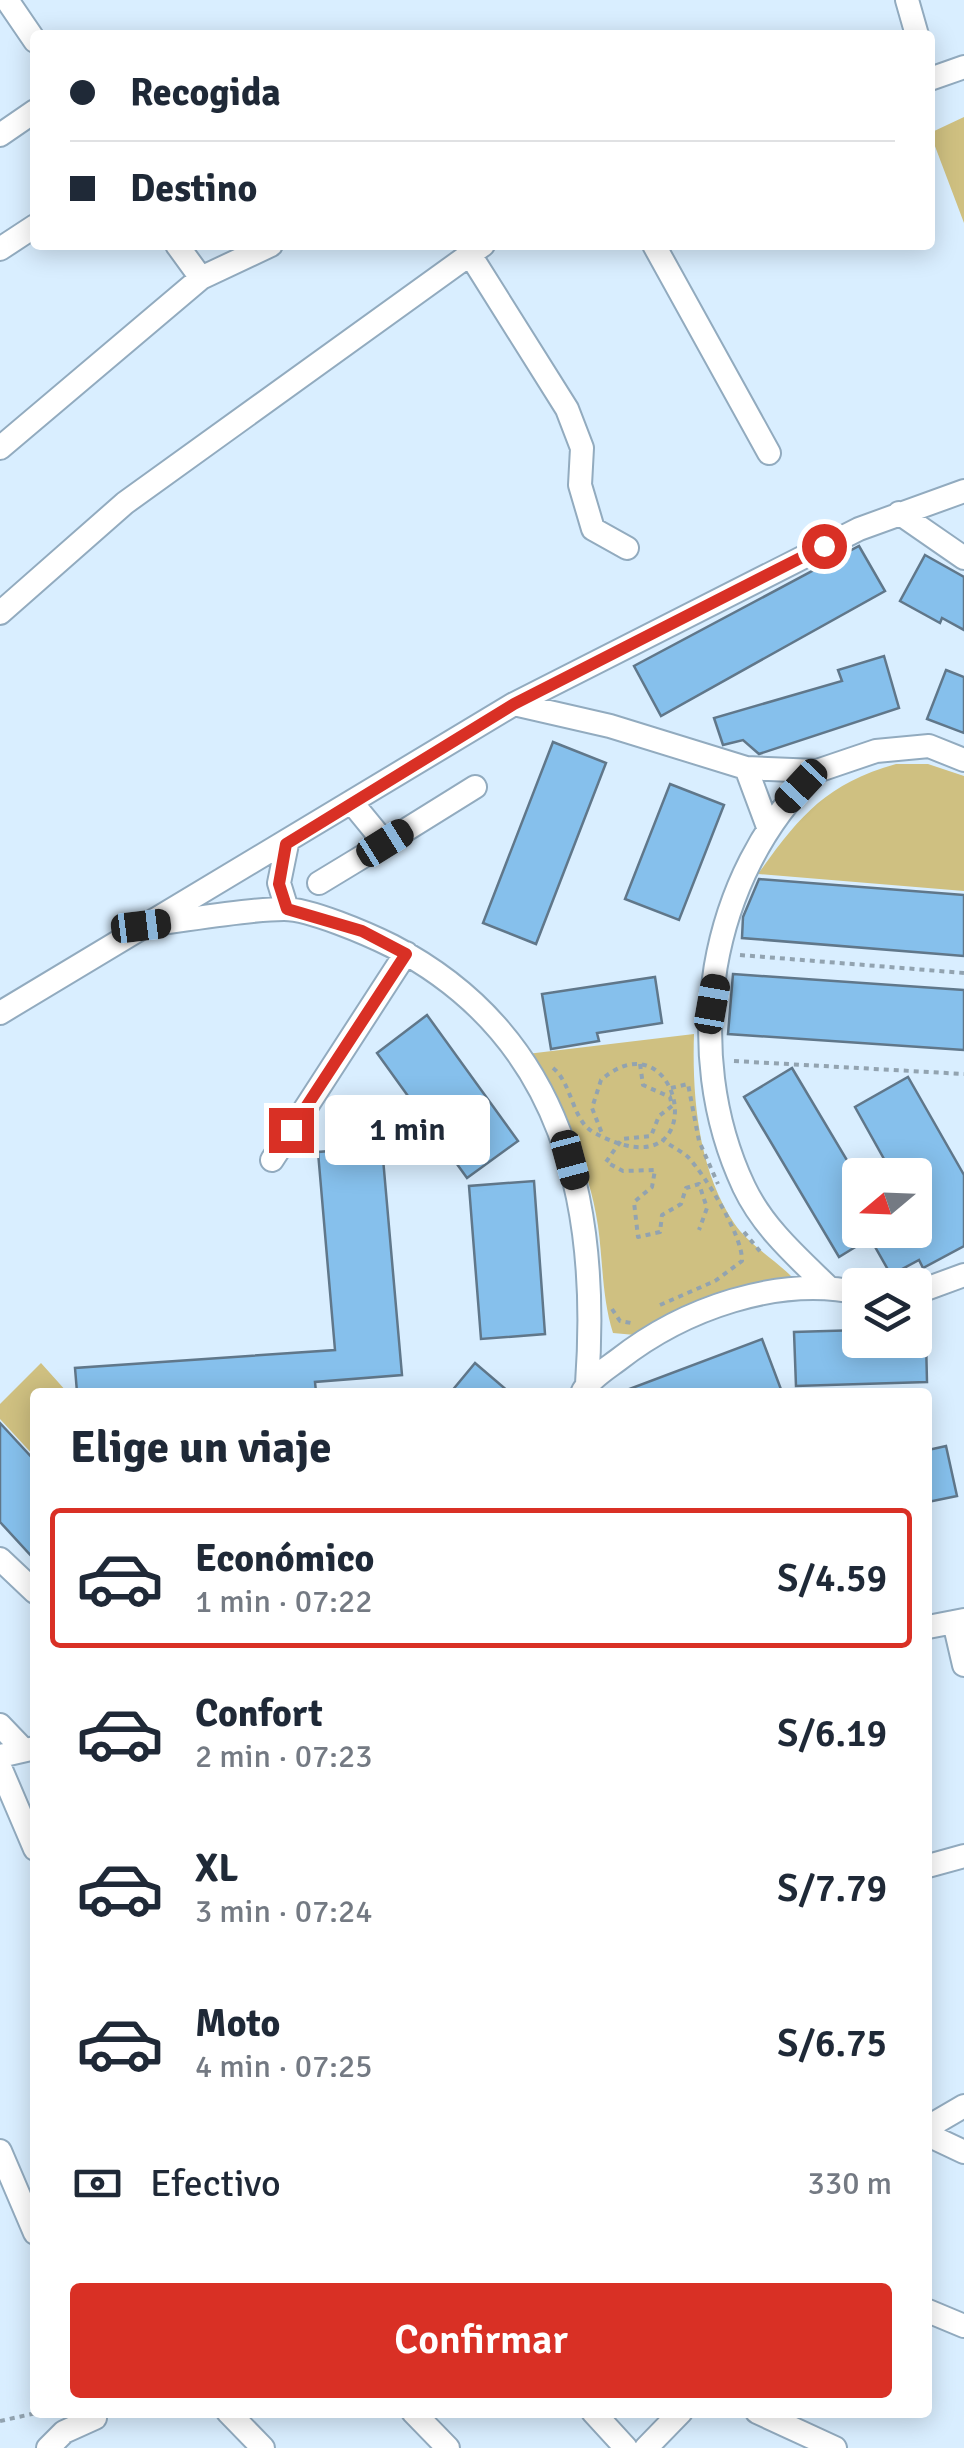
<!DOCTYPE html>
<html lang="es">
<head>
<meta charset="utf-8">
<style>
	body { margin:0; font-family:Signika,sans-serif; background:#f6f6f7; color:#1f2937; height:100vh; display:flex; flex-direction:column; font-size:38px; white-space:nowrap }
	* { box-sizing:border-box; margin:0 }
	p { font-size:32px; color:#747a83 }
	.icon { flex:none; width:55px; height:55px; fill:none; stroke:currentColor; stroke-width:2; stroke-linecap:round; stroke-linejoin:round }
	.map { position:relative; flex:1; overflow:hidden }
	.panel { position:absolute; left:30px; top:1388px; width:902px; height:1030px; display:flex; flex-direction:column; background:#fff; border-radius:10px; box-shadow:0 5px 25px #0003 }
	.panel>* { flex:none }
	.guide { position:absolute; left:30px; top:30px; width:905px; height:220px; border-radius:10px; box-shadow:0 5px 25px #0003; display:grid; align-content:center; height:220px; padding:0 40px; background:#fff }
	.needle { width:65px; rotate:251deg }
	.buttons { position:absolute; left:842px; top:1158px; display:grid; gap:20px }
	.buttons a { display:grid; place-items:center; width:90px; height:90px; border-radius:10px; background:#fff; box-shadow:0 5px 25px #0003; font-size:50px }
	.end { position:absolute; width:45px; height:45px; margin:-22px; border:12px solid #d93025; background:#fff; box-shadow:0 0 0 5px #fff }
	.from { border-radius:50% }
	.bubble { position:absolute; height:70px; border-radius:10px; background:#fff; box-shadow:0 5px 25px #0003; font-size:32px; font-weight:600; line-height:70px; text-align:center }
	.car { position:absolute; width:30px; height:60px; margin:-30px -15px; border-radius:12px; box-shadow:0 0 8px 2px #0007; background:linear-gradient(#222 24%,#8ab4d8 0 40%,#222 0 76%,#8ab4d8 0 86%,#222 0) }
	.guide b { display:flex; align-items:center; gap:35px; height:95px; font-size:38px }
	.guide b+b { border-top:2px solid #e0e1e3 }
	.guide i { width:25px; height:25px; background:#1f2937 }
	ul { padding:0; list-style:none }
	li { display:flex; align-items:center; gap:30px; height:140px; margin:0 20px 15px; padding:0 20px; border:5px solid transparent; border-radius:10px }
	li div { flex:1 }
	li b { display:block; font-size:38px }
	li em { font-style:normal; font-weight:600 }
	li.selected { border-color:#d93025 }
	li>.icon { width:90px; height:90px; stroke-width:1.5 }
	h2 { padding:0 40px; font-size:45px; line-height:120px }
	.pay { display:flex; align-items:center; gap:25px; height:110px; padding:0 40px; font-size:38px }
	.pay p { margin-inline-start:auto }
	.action { display:flex; gap:20px; margin-top:auto; padding:20px 40px }
	.action a { flex:1; height:115px; border-radius:10px; background:#d93025; color:#fff; font-size:40px; font-weight:600; line-height:115px; text-align:center }
	.map>svg:first-child { display:block }
	.green { fill:#cfc081 }
	.building { fill:#86c0ec; stroke:#60778a; stroke-width:2.5 }
	.lines { fill:none; stroke-linecap:round; stroke-linejoin:round }
	.minor-casing { stroke:#92abbf; stroke-width:26 }
	.path { stroke:#92a3b0; stroke-width:4; stroke-dasharray:5 5; stroke-linecap:butt }
	.minor { stroke:#fff; stroke-width:22 }
	.route { stroke:#d93025; stroke-width:12 }
</style>
</head>
<body>
<div class="map">
<svg width="964" height="2448" viewBox="0 0 964 2448">
	<rect width="100%" height="100%" fill="#d9eeff"/>
	<!-- green -->
	<path class="green" d="M964,117V223L930,133Z
		M896,764H928L964,776V891L758,874C799,817 825,784 896,764Z
		M694,1034C692,1097 698,1169 734,1223C747,1243 774,1259 791,1276L789,1287L635,1335L613,1333C602,1298 603,1262 598,1226C589,1162 559,1109 527,1054Z
		M41,1363L67,1392H35V1457L0,1419V1404Z"/>
	<!-- building -->
	<path class="building" d="M859,546L885,591L661,716L634,666Z
		M925,555L964,577V630L942,618L940,623L900,601Z
		M884,656L899,708L759,754L743,740L723,745L714,718L842,681L838,670Z
		M946,670L964,677V733L927,719Z
		M553,742L606,763L536,944L483,923Z
		M670,784L724,805L679,920L625,899Z
		M759,879L964,895V956L742,938L743,917Z
		M733,974L964,990V1050L728,1034Z
		M655,977L662,1023L597,1033L599,1041L551,1049L542,994Z
		M427,1015L518,1141L467,1178L377,1053Z
		M792,1068L860,1182V1230H915V1175H893L855,1107L908,1077L964,1175V1246L923,1268L919,1260L891,1275L870,1238L839,1257L744,1097Z
		M382,1147L402,1375L315,1382L316,1392H77L75,1368L335,1350L318,1152Z
		M534,1181L545,1334L481,1339L469,1186Z
		M860,1330V1340H926L927,1382L796,1386L794,1332Z
		M762,1339L782,1392H625L624,1391Z
		M475,1363L509,1392H451Z
		M0,1423L35,1461V1560L0,1522Z
		M946,1446L957,1496L928,1502V1450Z"/>
	<g class="lines">
		<defs>
			<path id="minor" d="M7,0L35,41
				M907,0L917,35
				M930,79L964,67
				M0,135L35,111
				M177,245L201,278
				M654,245L769,453
				M0,249L35,226
				M469,253L567,409L582,448L580,485L593,529L627,548
				M0,448L201,278L271,245
				M899,513L964,558
				M0,613L125,503L483,245
				M514,704L610,726L746,768L817,771L876,751L929,746L964,760
				M746,768L768,827
				M817,771C708,875 680,1051 744,1187C763,1227 796,1256 827,1286
				M353,804L385,843L475,787
				M287,844L279,883L287,909
				M319,883L385,843
				M155,924C193,919 248,909 284,909C310,909 368,934 392,946C565,1036 600,1206 587,1384
				M0,1013L514,704L859,529L964,491
				M272,1160L406,953
				M915,1293L964,1275
				M583,1391C591,1378 606,1369 618,1360C683,1309 778,1275 860,1293
				M0,1559L35,1592
				M954,1622L964,1665
				M928,1627L964,1620
				M0,1725L23,1749
				M0,1756L35,1748
				M0,1767L35,1849
				M928,1866L964,1856
				M928,2127L964,2106
				M928,2135L964,2152
				M0,2151L35,2233
				M928,2311L964,2326
				M228,2412L263,2448
				M413,2412L448,2448
				M593,2412L626,2448
				M757,2412L835,2448
				M48,2448L64,2432L95,2418
				M646,2448L681,2412"/>
		</defs>
		<!-- minor casing -->
		<use href="#minor" class="minor-casing"/>
		<!-- path -->
		<path class="path" d="M740,955L964,973
			M734,1061L964,1074
			M640,1064L643,1085L670,1097L672,1106L659,1116L651,1136L622,1139L606,1162L623,1171L655,1170L652,1187L634,1202L638,1237L660,1232L662,1215L681,1204L686,1188L699,1184L707,1208L699,1230
			M553,1068C572,1083 572,1120 593,1132C718,1201 683,1009 601,1080L592,1108L603,1136
			M671,1088L688,1084L699,1141L718,1184
			M744,1232L763,1255
			M660,1305L715,1281L742,1261C743,1236 705,1175 688,1157C680,1150 670,1146 662,1139
			M612,1309L620,1321L631,1323
			M0,2421L41,2412"/>
		<!-- minor -->
		<use href="#minor" class="minor"/>
	</g>
	<g class="lines">
		<!-- route -->
		<path class="route" d="M291,1130L406,954L362,931L287,909L279,884L286,844L514,704L824,546"/>
	</g>
</svg>
<div class="buttons">
<a><svg class="needle" viewBox="-14 -14 28 28"><path d="M0-13l5 13h-10z" fill="#e53935"/><path d="M0 13l5-13h-10z" fill="#747a83"/></svg></a>
<a><svg class="icon" aria-label="layers" viewBox="0 0 24 24"><path d="M12 4l9 5-9 5-9-5zM3 14l9 5 9-5"/></svg></a>
</div>
<i class="end from" style="left:824px;top:546px"></i>
<i class="end" style="left:291px;top:1130px"></i>
<div class="bubble" style="left:325px;top:1095px;width:165px">1 min</div>
<i class="car" style="left:801px;top:786px;rotate:223deg"></i>
<i class="car" style="left:385px;top:843px;rotate:58deg"></i>
<i class="car" style="left:141px;top:926px;rotate:83deg"></i>
<i class="car" style="left:712px;top:1004px;rotate:10deg"></i>
<i class="car" style="left:570px;top:1160px;rotate:165deg"></i>
<div class="guide">
<b><i class="from"></i>Recogida</b>
<b><i></i>Destino</b>
</div>
<section class="panel">
<h2>Elige un viaje</h2>
<ul>
<li class="selected"><svg class="icon" aria-label="car" viewBox="0 0 24 24"><path d="M5 17H2v-5l4-1 3-4h7l3 4 3 1v5h-3M9 17h6M6 11h13"/><circle cx="7" cy="17" r="2"/><circle cx="17" cy="17" r="2"/></svg><div><b>Económico</b><p>1 min · 07:22</p></div><em>S/4.59</em></li>
<li><svg class="icon" aria-label="car" viewBox="0 0 24 24"><path d="M5 17H2v-5l4-1 3-4h7l3 4 3 1v5h-3M9 17h6M6 11h13"/><circle cx="7" cy="17" r="2"/><circle cx="17" cy="17" r="2"/></svg><div><b>Confort</b><p>2 min · 07:23</p></div><em>S/6.19</em></li>
<li><svg class="icon" aria-label="car" viewBox="0 0 24 24"><path d="M5 17H2v-5l4-1 3-4h7l3 4 3 1v5h-3M9 17h6M6 11h13"/><circle cx="7" cy="17" r="2"/><circle cx="17" cy="17" r="2"/></svg><div><b>XL</b><p>3 min · 07:24</p></div><em>S/7.79</em></li>
<li><svg class="icon" aria-label="car" viewBox="0 0 24 24"><path d="M5 17H2v-5l4-1 3-4h7l3 4 3 1v5h-3M9 17h6M6 11h13"/><circle cx="7" cy="17" r="2"/><circle cx="17" cy="17" r="2"/></svg><div><b>Moto</b><p>4 min · 07:25</p></div><em>S/6.75</em></li>
</ul>
<div class="pay"><svg class="icon" aria-label="cash" viewBox="0 0 24 24"><path d="M3 7h18v10H3z"/><circle cx="12" cy="12" r="2"/></svg>Efectivo<p>330 m</p></div>
<div class="action"><a>Confirmar</a></div>
</section>
</div>
</body>
</html>
